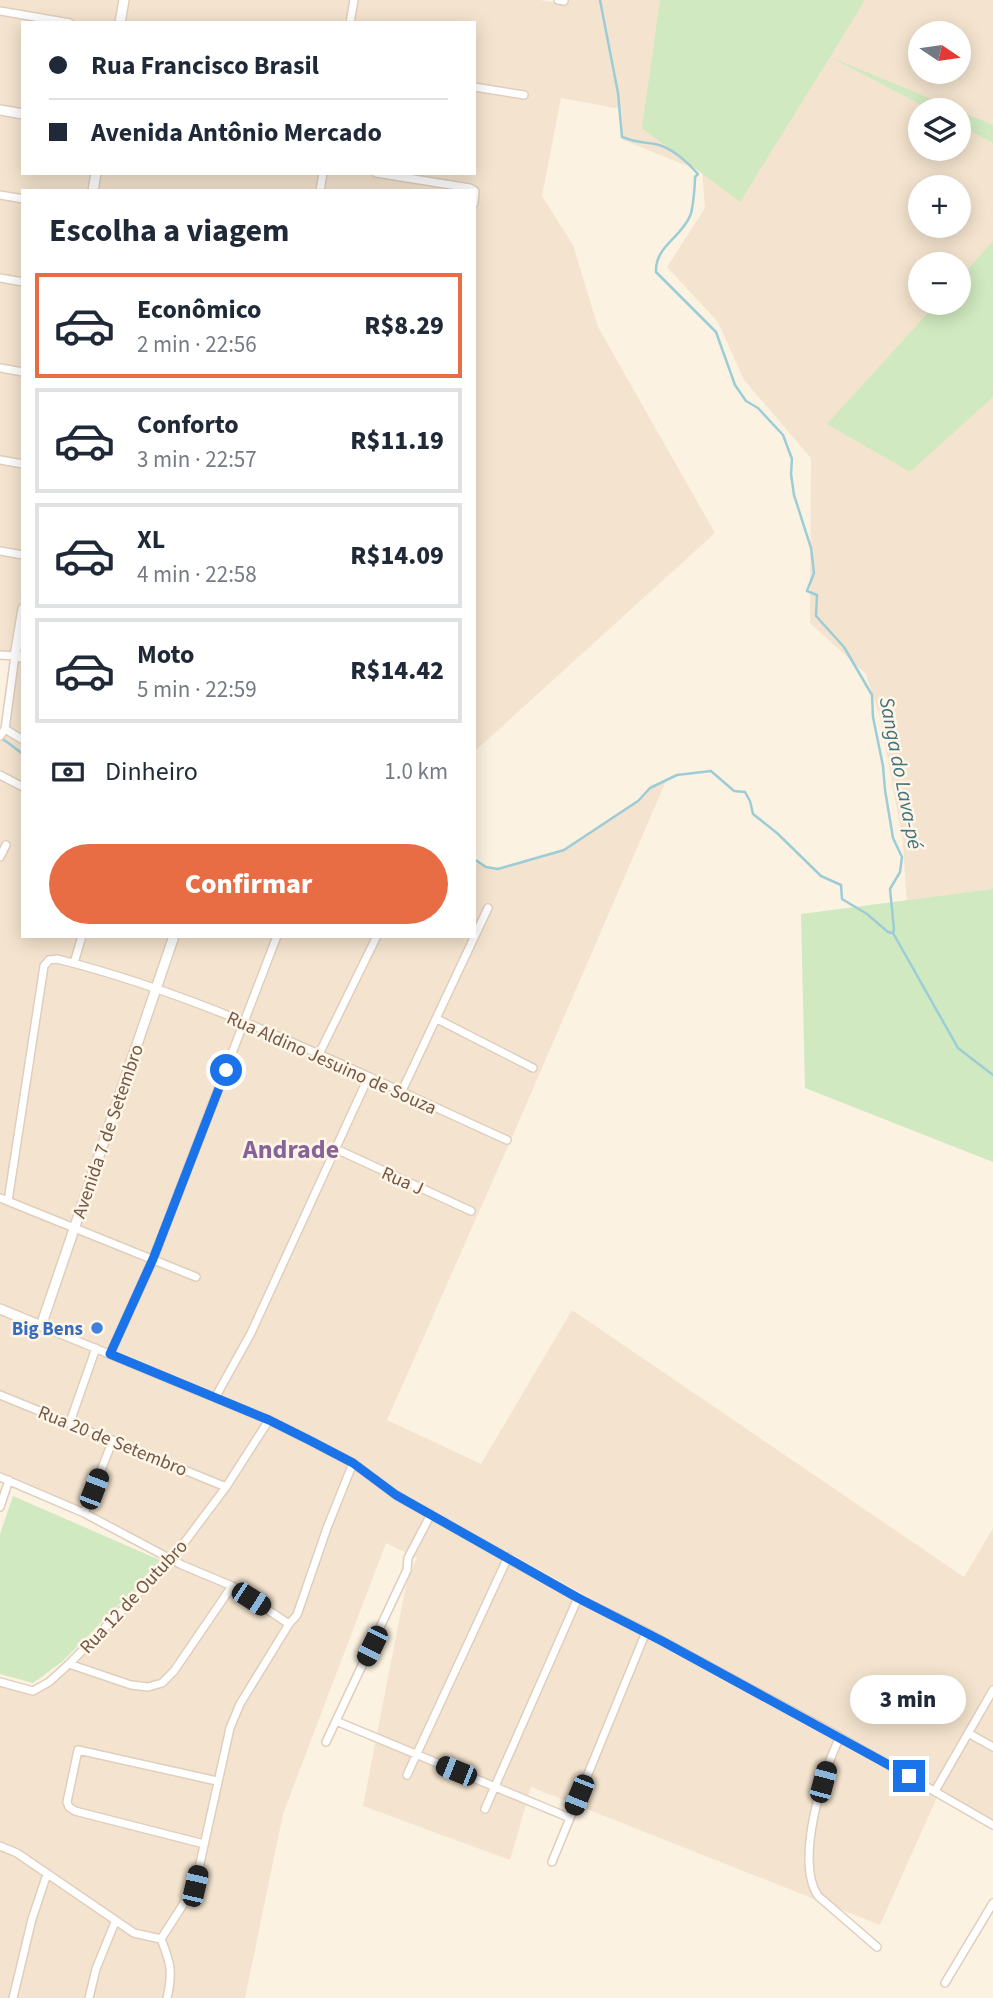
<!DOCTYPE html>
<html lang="pt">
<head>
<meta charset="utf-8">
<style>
	body { margin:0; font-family:"Source Sans 3",sans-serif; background:#f6f6f7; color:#1f2937; height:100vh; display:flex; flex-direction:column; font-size:26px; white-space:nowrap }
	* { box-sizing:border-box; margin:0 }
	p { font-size:23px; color:#747a83 }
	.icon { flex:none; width:38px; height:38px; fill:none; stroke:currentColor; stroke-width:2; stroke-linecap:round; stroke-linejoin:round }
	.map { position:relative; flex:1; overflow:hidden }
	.drawer { position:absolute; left:21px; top:189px; width:455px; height:749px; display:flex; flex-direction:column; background:#fff; border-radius:0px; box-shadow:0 4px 18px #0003 }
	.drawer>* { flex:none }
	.guide { position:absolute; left:21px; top:21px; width:455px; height:154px; border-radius:0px; box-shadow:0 4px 18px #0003; display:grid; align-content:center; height:154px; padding:0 28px; background:#fff }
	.needle { width:46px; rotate:103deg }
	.buttons { position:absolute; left:908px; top:21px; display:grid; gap:14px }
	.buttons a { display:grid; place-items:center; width:63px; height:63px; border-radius:50%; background:#fff; box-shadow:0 4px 18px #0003; font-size:35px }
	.end { position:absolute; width:32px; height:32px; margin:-16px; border:9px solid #1a73e8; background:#fff; box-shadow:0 0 0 4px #fff }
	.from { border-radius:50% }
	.bubble { position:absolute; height:49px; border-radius:24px; background:#fff; box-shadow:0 4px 18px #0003; font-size:23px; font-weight:800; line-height:49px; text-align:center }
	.car { position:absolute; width:21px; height:42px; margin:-21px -10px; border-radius:9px; box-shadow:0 0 5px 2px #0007; background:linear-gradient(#222 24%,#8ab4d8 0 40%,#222 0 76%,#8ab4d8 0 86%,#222 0) }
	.guide b { display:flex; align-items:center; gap:24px; height:66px; font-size:26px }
	.guide b+b { border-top:2px solid #e0e1e3 }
	.guide i { width:18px; height:18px; background:#1f2937 }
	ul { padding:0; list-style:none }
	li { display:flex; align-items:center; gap:21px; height:105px; margin:0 14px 10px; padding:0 14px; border:4px solid #e0e1e3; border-radius:0px }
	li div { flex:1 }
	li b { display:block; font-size:26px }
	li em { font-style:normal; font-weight:800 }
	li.selected { border-color:#e86c44 }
	li>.icon { width:63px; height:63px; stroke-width:1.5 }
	h2 { padding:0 28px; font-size:32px; line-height:84px }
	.pay { display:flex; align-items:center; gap:18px; height:77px; padding:0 28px; font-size:26px }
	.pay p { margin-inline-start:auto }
	.action { display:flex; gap:14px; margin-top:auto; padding:14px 28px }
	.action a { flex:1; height:80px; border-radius:42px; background:#e86c44; color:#fff; font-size:28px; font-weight:800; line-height:80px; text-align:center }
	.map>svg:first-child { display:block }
	.residential { fill:#f4e4cf; fill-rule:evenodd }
	.green { fill:#d0e9c0 }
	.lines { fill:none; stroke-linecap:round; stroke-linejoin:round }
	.stream { stroke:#9ccdd7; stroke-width:2.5 }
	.minor-casing { stroke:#e0cebd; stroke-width:10 }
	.tertiary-casing { stroke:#e0cebd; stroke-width:12 }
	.minor { stroke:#fff; stroke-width:7 }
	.tertiary { stroke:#fff; stroke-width:9 }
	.route { stroke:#1a73e8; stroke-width:9 }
	.shop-dot { fill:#3f7fe0; stroke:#fff6e7; stroke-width:2.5 }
	.labels { text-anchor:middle; stroke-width:5; stroke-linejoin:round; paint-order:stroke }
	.street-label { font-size:19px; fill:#735848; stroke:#fff6e7 }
	.shop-label { font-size:19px; font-weight:bold; fill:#366cbe; stroke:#fff6e7; text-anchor:end }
	.water-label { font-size:21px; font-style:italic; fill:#3f7480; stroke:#fff6e7 }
	.district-label { font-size:26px; font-weight:bold; fill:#876397; stroke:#fff6e7 }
</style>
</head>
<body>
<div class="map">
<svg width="993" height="1998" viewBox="0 0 993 1998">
	<rect width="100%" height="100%" fill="#fcf2e1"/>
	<!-- residential -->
	<path class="residential" d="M0,0H120L116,23H85L0,8Z
		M128,0H351L347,23H125Z
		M357,0H540L565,4L566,0H993V1049L909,940L903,843L880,717L866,674L810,623L811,458L744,380L718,322L667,267L705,208L702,172L623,140L620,109L561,98L542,196L573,245L598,327L715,533L474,752V218L479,190L471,185L393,173H474V89L527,97L528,93L474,84V23H353ZM920,33H959V72H920ZM920,110H959V149H920ZM920,187H959V226H920ZM920,264H959V303H920Z
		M0,13L54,23H23V110L0,106Z
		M0,114L23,118V173H92L89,191H23V196L0,192Z
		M100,173H321L318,191H97Z
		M326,173H361L471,191H323Z
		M0,197L23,201V279L0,275Z
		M0,280L23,284V370L0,366Z
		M0,371L23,375V462L0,458Z
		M0,463L23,467V553L0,549Z
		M0,554L23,557V587L11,653L0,652Z
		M18,660L23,661V736L6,726Z
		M6,732L23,743V784L0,772V740Z
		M0,778L23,790V936H80L72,960L48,957L40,964L6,1197L0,1195V863L8,847L0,852Z
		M666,781L510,1142L509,1137L405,1091L438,1023L474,931V860L485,867L501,869L565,850L640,800L648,789Z
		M85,936H169L153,984L77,962Z
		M178,936H275L243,1019L161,985Z
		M280,936H374L318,1051L248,1021Z
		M380,936H472L400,1089L322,1053Z
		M49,962H58L151,989L72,1224L11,1200L46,967Z
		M160,991L241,1024L152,1256L80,1228Z
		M245,1026L316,1056L364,1080L254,1320L214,1394L114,1352L156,1262L199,1279L198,1275L156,1258Z
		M368,1081L509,1144L387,1420L481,1464L572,1310L964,1577L993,1528V1820L400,1493L357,1461L319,1439L221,1396L338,1153Z
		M0,1200L70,1229L38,1320L0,1305Z
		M78,1232L150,1261L109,1350L46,1324Z
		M0,1313L93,1350L69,1419L0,1392Z
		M98,1351L265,1422L225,1484L72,1420Z
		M0,1397L110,1441L83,1510L0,1474Z
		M270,1423L349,1465L302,1597L289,1621L233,1583L177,1558Z
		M114,1443L222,1488L172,1556L87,1512Z
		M354,1467L396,1498L938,1795L880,1925L531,1787L510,1860L363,1806L407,1580L417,1558L386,1543L283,1814L245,1998H170L175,1977L174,1964L164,1939L197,1887L232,1729L289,1626L299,1617Z
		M172,1562L228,1587L173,1669L161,1681L147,1685L131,1682L74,1663Z
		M233,1589L287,1625L227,1729L215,1778L76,1749L68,1810L201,1846L193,1885L160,1936L136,1931L20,1851L0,1844V1684L35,1692L50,1685L70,1667L131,1687L164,1686Z
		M80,1753L214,1783L203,1841L76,1809L71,1806L70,1802Z
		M0,1848L18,1856L43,1875L11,1998H0Z
		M49,1877L113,1923L86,1998H15L35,1918Z
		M116,1926L132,1936L148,1941H160L169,1965L165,1998H92L98,1971Z"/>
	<!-- green -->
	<path class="green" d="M660,0H865L830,57L958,110H931L830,57L740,202L642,128Z
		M959,111L993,125V143L959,125Z
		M993,241V397L910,472L827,424L937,303H959V279Z
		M993,889V1162L805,1088L801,914Z
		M13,1496L162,1561L63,1661L33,1683L0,1674V1534Z"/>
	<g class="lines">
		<!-- stream -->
		<path class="stream" d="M600,0L618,93L622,137C637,143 639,141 655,144C671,147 688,162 698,174L695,177C695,185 693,210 690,216C681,238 655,246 656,272L716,332L735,385L746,401L758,408L783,435L792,459L791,474L794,495L811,548L814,573L807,591L817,595L816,616L844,647L872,695L873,717L883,766L885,790L893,838L902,857L900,872L890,889L894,929L893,933
			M0,737L23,754
			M474,859L486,867L498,869L564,850L638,801L650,788L677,775L711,771L734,791L745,792L750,801L753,814L777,833L821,876L841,885L842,899L867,914L888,932L892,933
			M893,933L958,1048L993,1075"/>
		<defs>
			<path id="minor" d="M558,0L564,1
				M0,11L70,23
				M350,23L354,0
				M474,87L524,95
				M376,173L470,188L475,191L474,203
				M320,191L323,173
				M0,195L23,199
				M0,278L23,282
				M0,368L23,372
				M0,460L23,464
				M0,551L23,555
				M0,655L15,656L5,729L0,736
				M5,729L23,740
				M0,775L23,787
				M0,857L6,845
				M74,963L82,936
				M437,1019L533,1068
				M319,1054L377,936
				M401,1093L488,908
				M336,1149L471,1211
				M0,1198L196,1277
				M8,1201L44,966L49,960L57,959C214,998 360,1074 507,1140
				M41,1326L269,1420L311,1441L353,1463L396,1495L578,1598L646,1632L840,1737L993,1825
				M110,1354L153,1259L277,936
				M0,1395L226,1487
				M215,1398L251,1333L368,1078
				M70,1422L96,1348
				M0,1477L84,1513L182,1565L232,1586L289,1624
				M0,1507L9,1480
				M84,1513L113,1440
				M69,1664L131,1685L148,1687L162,1683L174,1671L232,1586
				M0,1682L33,1691L49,1682L69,1664L172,1559L226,1487L269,1420
				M336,1721L570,1818
				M968,1733L993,1747
				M840,1737C822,1773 795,1862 818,1896L877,1947
				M326,1742L407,1570L408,1558L431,1514
				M407,1775L508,1557
				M935,1791L993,1690
				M485,1809L578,1598
				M204,1844L75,1811L69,1807L67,1802L78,1750L217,1781
				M0,1846L17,1853L134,1933L161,1939
				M552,1862L646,1632
				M945,1983L993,1903
				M13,1998L32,1919L47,1874
				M89,1998L96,1969L115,1922
				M167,1998C173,1972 171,1964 161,1939L195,1886L230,1728L240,1704L289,1624L297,1615L327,1528L353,1463"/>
			<path id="tertiary" d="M120,23L124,0
				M0,110L23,114
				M93,191L96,173
				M23,609L15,656L23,657
				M0,1309L41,1326L174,936"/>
		</defs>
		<!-- minor casing -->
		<use href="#minor" class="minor-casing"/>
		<!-- tertiary casing -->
		<use href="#tertiary" class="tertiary-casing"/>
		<!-- minor -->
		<use href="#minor" class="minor"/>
		<!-- tertiary -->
		<use href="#tertiary" class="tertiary"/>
	</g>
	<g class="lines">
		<!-- route -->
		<path class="route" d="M226,1070L153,1259L110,1354L269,1420L311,1441L353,1463L396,1495L578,1598L662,1641L909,1776"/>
	</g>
	<!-- markers -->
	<circle class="shop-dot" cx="97" cy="1328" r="7"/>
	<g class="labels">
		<!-- street labels -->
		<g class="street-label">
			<text transform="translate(332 1062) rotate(24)" y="7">Rua Aldino Jesuino de Souza</text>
			<text transform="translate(107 1131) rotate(-71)" y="7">Avenida 7 de Setembro</text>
			<text transform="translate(403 1180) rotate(24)" y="7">Rua J</text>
			<text transform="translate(113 1440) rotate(22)" y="7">Rua 20 de Setembro</text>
			<text transform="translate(133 1596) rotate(-47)" y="7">Rua 12 de Outubro</text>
		</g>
		<!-- shop labels -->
		<g class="shop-label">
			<text x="83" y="1335">Big Bens</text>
		</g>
		<!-- water labels -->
		<g class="water-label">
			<text transform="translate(901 773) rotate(79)" y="7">Sanga do Lava-pé</text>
		</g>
		<!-- district labels -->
		<g class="district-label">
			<text x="291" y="1158">Andrade</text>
		</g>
	</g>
</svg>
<div class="buttons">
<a><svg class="needle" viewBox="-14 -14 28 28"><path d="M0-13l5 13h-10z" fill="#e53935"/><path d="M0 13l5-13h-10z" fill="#747a83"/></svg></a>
<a><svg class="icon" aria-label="layers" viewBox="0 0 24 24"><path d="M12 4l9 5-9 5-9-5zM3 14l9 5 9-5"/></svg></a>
<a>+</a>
<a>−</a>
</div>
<i class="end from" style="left:226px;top:1070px"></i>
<i class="end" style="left:909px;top:1776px"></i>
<div class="bubble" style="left:850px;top:1675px;width:116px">3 min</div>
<i class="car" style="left:94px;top:1489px;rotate:21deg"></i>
<i class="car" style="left:251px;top:1599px;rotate:123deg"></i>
<i class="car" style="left:372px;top:1646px;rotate:206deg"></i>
<i class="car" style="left:456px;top:1771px;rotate:292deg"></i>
<i class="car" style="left:823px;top:1782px;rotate:15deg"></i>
<i class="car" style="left:579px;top:1795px;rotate:202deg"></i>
<i class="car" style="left:195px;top:1886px;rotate:13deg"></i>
<div class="guide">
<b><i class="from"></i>Rua Francisco Brasil</b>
<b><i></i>Avenida Antônio Mercado</b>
</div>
<section class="drawer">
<h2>Escolha a viagem</h2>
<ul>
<li class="selected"><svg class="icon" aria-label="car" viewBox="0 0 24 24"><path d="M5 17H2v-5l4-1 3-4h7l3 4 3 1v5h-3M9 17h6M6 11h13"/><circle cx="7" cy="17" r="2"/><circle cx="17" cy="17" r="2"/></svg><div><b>Econômico</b><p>2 min · 22:56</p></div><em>R$8.29</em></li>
<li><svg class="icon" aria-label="car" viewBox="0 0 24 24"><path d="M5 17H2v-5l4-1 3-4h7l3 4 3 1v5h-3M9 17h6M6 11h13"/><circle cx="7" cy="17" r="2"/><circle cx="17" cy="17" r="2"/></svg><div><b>Conforto</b><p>3 min · 22:57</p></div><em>R$11.19</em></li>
<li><svg class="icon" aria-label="car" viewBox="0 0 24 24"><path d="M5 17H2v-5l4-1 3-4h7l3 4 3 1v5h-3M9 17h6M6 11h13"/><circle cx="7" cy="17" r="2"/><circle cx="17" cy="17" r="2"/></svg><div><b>XL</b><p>4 min · 22:58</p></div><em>R$14.09</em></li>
<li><svg class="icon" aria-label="car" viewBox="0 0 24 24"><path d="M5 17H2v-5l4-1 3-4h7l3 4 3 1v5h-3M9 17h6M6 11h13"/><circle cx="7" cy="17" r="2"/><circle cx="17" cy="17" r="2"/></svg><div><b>Moto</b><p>5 min · 22:59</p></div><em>R$14.42</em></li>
</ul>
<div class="pay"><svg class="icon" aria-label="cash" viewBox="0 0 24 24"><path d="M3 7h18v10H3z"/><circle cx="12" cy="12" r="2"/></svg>Dinheiro<p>1.0 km</p></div>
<div class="action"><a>Confirmar</a></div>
</section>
</div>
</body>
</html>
